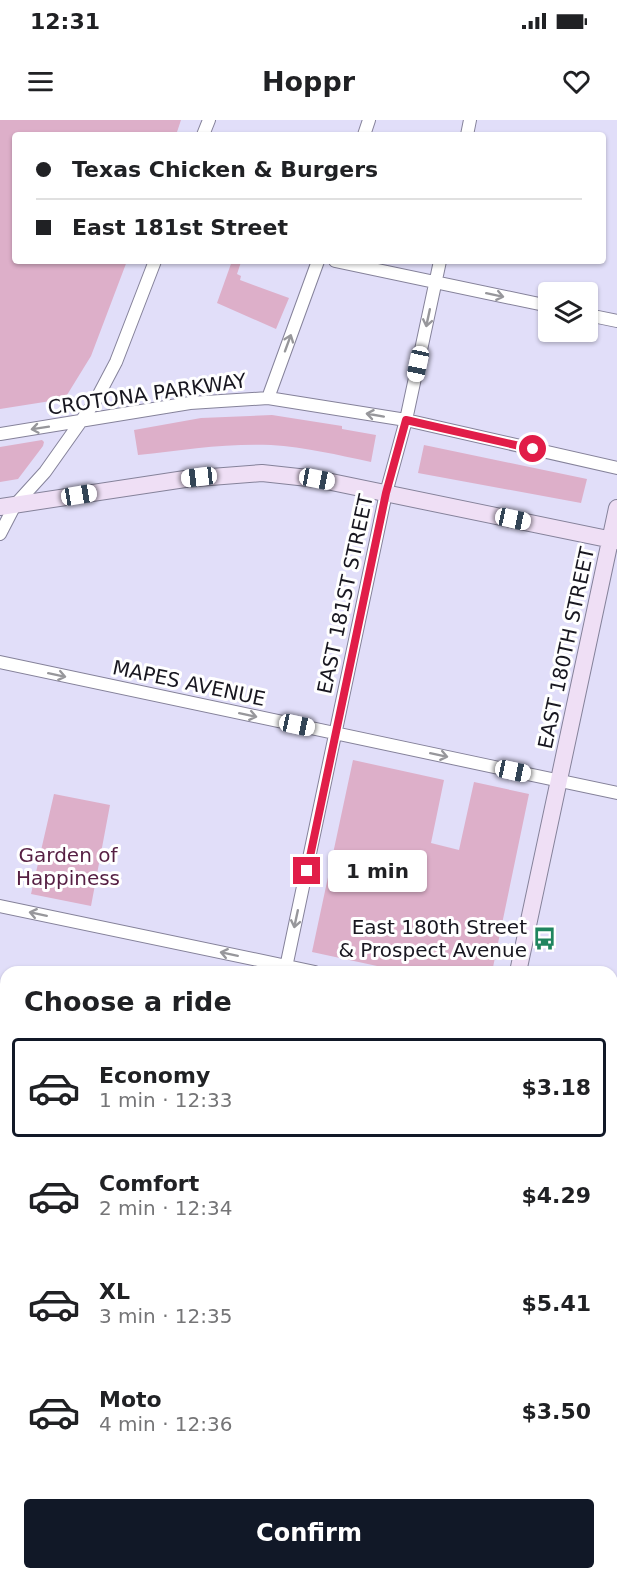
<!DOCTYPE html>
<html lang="en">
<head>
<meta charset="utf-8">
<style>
	body { margin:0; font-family:"DejaVu Sans",sans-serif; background:#f2f2f2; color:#202124; height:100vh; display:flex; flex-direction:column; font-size:22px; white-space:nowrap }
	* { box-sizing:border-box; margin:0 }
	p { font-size:20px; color:#757577 }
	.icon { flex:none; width:33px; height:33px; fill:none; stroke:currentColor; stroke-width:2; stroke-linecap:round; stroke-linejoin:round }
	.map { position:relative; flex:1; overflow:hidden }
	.panel { position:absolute; left:0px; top:846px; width:618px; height:614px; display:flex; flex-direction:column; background:#fff; border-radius:18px 18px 0 0; box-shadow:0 2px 4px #0004 }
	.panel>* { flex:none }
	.hud { position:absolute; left:12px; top:12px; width:594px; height:132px; border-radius:6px; box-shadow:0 2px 4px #0004; display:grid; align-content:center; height:132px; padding:0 24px; background:#fff }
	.controls { position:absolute; left:538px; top:162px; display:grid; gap:12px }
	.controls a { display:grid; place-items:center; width:60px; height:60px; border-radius:6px; background:#fff; box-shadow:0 2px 4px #0004; font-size:30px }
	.end { position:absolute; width:27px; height:27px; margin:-14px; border:8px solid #e11d48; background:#fff; box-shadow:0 0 0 3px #fff }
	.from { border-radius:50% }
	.bubble { position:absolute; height:42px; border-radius:6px; background:#fff; box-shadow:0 2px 4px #0004; font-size:20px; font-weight:700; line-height:42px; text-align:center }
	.car { position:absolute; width:18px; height:36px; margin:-18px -9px; border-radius:8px; box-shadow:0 0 4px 2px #0007; background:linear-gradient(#fff 24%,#345 0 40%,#fff 0 76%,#345 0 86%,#fff 0) }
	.hud b { display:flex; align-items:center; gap:21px; height:57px; font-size:22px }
	.hud b+b { border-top:2px solid #e0e0e0 }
	.hud i { width:15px; height:15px; background:#202124 }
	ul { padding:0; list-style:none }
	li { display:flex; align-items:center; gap:18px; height:99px; margin:0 12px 9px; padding:0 12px; border:3px solid transparent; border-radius:6px }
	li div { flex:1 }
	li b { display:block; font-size:22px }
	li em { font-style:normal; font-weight:700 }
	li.selected { border-color:#111827 }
	li>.icon { width:54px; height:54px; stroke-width:1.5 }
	h2 { padding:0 24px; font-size:27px; line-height:72px }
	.action { display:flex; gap:12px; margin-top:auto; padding:12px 24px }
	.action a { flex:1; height:69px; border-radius:6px; background:#111827; color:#fff; font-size:24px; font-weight:700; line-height:69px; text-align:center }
	.status { display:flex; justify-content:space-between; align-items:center; height:42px; padding:0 30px; background:#fff; direction:ltr }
	.status svg { height:16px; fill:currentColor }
	header { display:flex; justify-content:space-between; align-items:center; height:78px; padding:0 24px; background:#fff; font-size:27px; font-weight:700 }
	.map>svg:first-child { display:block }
	.green { fill:#ddafc9 }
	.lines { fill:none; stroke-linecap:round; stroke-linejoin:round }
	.minor-casing { stroke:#85829a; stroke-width:14 }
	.tertiary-casing { stroke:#85829a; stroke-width:15 }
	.secondary-casing { stroke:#85829a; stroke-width:18 }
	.minor { stroke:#fff; stroke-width:12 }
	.tertiary { stroke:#fff; stroke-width:14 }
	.secondary { stroke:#efdff5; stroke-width:16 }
	.oneway { stroke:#97979b }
	.route { stroke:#e11d48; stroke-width:8 }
	.labels { text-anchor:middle; stroke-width:6; stroke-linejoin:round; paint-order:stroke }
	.street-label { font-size:20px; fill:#181720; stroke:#fff }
	.park-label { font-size:20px; fill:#561f43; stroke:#fff }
	.poi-label { font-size:20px; fill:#181720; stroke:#fff; text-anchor:end }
</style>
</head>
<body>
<div class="status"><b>12:31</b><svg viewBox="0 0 49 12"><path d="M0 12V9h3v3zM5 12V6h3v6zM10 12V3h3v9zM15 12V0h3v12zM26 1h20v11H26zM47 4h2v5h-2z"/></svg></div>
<header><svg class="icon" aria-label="menu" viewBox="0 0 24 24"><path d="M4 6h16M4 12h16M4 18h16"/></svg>Hoppr<svg class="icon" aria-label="heart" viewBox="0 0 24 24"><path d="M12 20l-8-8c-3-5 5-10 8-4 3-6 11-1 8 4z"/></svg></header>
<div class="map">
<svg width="617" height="1459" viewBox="0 0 617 1459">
	<rect width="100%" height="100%" fill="#e1def9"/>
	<!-- green -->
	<path class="green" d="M0,0H181L176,15H15V141H127L91,236L67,275L57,280L0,289Z
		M232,141L241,142L237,154L241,156L240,160L289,178L276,209L217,183Z
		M272,295L342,306V309L376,315L371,342C338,335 305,327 271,325C227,323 182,330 138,335L134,310L201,298Z
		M42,320L44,322L43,326L18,359L0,362V327Z
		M424,325L587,359L581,383L418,353Z
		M353,640L444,660L431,723L459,730L474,662L529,674L492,852H405L312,832Z
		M54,674L110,685L91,786L31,774Z"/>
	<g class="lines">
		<defs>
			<path id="minor" d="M203,15L209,0
				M364,15L369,0
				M467,15L470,0
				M335,141L549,186
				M588,195L617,201
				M268,278L318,141
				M0,314L190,283L268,278L406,300L617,348
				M0,414L15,385L45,352L96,280L116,242L155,141
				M0,542L617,673
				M0,786L315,852
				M285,852L386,373L406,300L440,141
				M612,916L617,918
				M0,1028L6,1029
				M612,1158L617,1159
				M612,1439L617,1413
				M156,1459L157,1454
				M608,1459L609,1454"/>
			<path id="tertiary" d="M0,1225L6,1227
				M612,1391L617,1392"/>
			<path id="secondary" d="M0,387L185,359L262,353L317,359L617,421
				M518,852L617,388
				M390,1459L391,1454"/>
		</defs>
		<!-- minor casing -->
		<use href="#minor" class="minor-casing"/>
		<!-- tertiary casing -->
		<use href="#tertiary" class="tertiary-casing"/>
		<!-- secondary casing -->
		<use href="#secondary" class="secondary-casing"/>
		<!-- minor -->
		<use href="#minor" class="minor"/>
		<!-- tertiary -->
		<use href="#tertiary" class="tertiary"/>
		<!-- secondary -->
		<use href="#secondary" class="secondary"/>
	</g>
	<!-- one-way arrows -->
	<defs><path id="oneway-shaft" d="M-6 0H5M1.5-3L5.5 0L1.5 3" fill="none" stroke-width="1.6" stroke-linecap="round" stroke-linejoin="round" transform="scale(1.5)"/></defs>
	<g class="oneway">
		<use href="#oneway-shaft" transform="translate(495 175) rotate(12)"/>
		<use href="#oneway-shaft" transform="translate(428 198) rotate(102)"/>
		<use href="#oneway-shaft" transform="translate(288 223) rotate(-70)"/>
		<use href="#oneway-shaft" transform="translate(375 295) rotate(-170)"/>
		<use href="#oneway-shaft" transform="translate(40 308) rotate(171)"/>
		<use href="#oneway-shaft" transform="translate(57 555) rotate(12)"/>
		<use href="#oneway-shaft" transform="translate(248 595) rotate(12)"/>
		<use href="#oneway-shaft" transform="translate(439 635) rotate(12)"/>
		<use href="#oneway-shaft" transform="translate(38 794) rotate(-168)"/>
		<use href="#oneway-shaft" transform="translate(296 799) rotate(102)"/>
		<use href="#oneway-shaft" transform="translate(229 834) rotate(-168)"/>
	</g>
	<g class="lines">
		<!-- route -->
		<path class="route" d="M307,751L386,373L406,300L533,329"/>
	</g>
	<!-- icons -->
	<defs>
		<symbol id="bus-bare" viewBox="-9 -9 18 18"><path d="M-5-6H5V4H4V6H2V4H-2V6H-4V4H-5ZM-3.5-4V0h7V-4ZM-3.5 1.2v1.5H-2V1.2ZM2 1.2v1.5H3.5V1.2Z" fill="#20855f" stroke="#fff" stroke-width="2.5" paint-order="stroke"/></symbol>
	</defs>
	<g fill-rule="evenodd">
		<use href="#bus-bare" x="528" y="802" width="33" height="33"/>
	</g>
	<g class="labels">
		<!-- street labels -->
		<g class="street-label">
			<text transform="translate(147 274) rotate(-8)" y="7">CROTONA PARKWAY</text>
			<text transform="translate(345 474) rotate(-78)" y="7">EAST 181ST STREET</text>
			<text transform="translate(566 528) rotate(-78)" y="7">EAST 180TH STREET</text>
			<text transform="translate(189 563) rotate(12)" y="7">MAPES AVENUE</text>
		</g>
		<!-- park labels -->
		<g class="park-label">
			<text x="68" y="742">Garden of<tspan x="68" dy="23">Happiness</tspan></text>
		</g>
		<!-- poi labels -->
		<g class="poi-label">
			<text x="527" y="814">East 180th Street<tspan x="527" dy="23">&amp; Prospect Avenue</tspan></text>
		</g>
	</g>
</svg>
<div class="controls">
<a><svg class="icon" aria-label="layers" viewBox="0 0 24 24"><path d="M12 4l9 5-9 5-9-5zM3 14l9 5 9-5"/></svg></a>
</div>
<i class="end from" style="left:533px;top:329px"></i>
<i class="end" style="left:307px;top:751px"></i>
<div class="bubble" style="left:328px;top:730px;width:99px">1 min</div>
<i class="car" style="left:418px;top:244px;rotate:192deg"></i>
<i class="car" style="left:199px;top:357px;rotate:263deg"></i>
<i class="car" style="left:317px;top:359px;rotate:101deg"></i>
<i class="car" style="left:79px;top:375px;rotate:81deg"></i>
<i class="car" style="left:513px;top:399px;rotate:102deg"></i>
<i class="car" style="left:297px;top:605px;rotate:102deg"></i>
<i class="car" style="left:513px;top:651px;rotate:102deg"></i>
<div class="hud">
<b><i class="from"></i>Texas Chicken &amp; Burgers</b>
<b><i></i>East 181st Street</b>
</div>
<section class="panel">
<h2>Choose a ride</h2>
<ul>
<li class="selected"><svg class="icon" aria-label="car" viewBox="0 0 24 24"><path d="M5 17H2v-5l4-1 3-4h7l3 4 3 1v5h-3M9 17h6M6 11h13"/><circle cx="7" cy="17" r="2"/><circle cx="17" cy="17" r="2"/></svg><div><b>Economy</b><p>1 min · 12:33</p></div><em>$3.18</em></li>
<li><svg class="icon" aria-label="car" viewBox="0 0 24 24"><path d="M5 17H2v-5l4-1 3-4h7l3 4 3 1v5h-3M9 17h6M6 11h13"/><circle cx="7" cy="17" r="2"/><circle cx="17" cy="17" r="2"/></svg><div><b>Comfort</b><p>2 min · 12:34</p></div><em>$4.29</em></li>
<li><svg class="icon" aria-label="car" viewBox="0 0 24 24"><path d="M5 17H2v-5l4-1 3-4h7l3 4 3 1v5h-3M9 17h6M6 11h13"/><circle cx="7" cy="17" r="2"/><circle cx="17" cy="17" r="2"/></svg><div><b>XL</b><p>3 min · 12:35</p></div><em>$5.41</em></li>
<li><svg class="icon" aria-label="car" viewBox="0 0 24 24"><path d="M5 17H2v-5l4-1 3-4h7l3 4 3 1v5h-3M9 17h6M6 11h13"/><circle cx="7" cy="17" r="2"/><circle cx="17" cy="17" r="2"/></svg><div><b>Moto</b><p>4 min · 12:36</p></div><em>$3.50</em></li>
</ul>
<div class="action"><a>Confirm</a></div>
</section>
</div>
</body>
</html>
